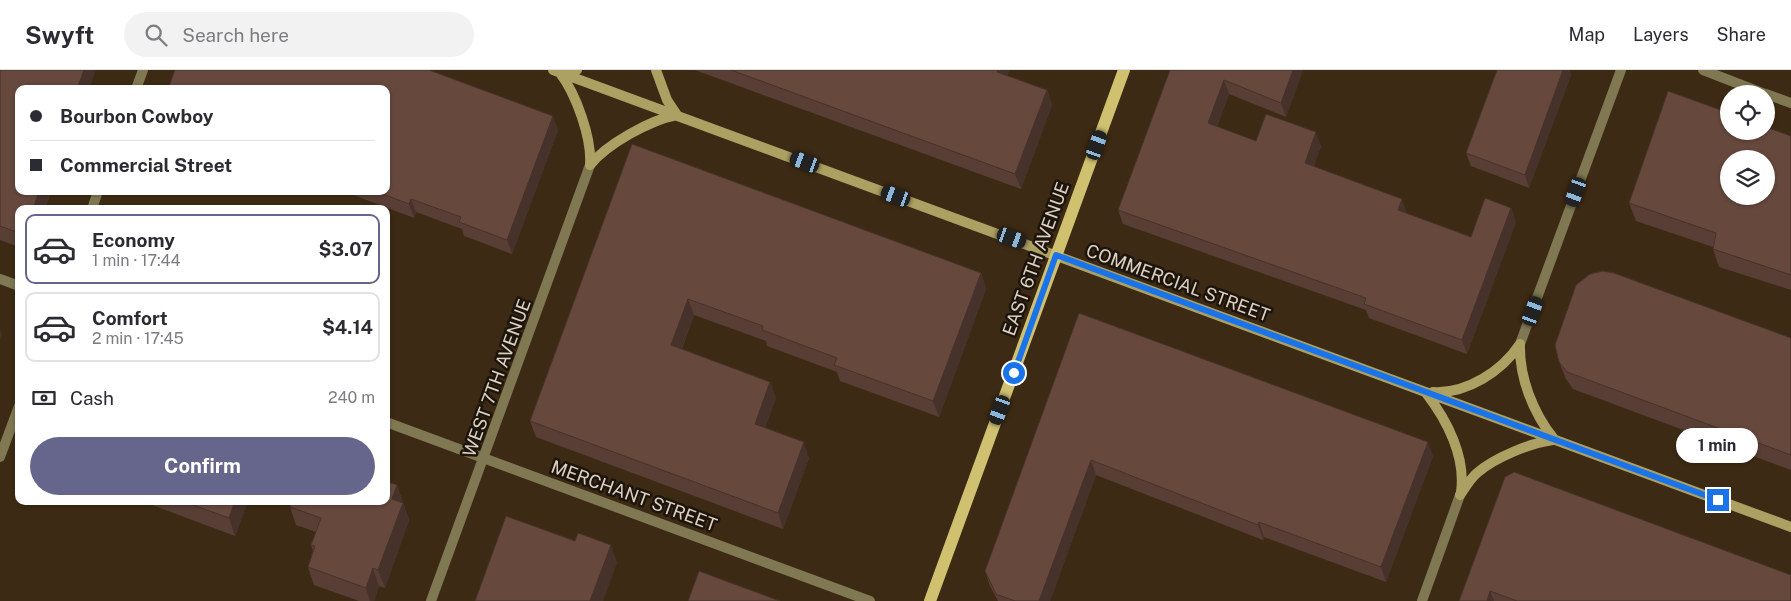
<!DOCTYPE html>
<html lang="en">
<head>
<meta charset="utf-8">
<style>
	body { margin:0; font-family:"Public Sans",sans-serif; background:#f2f2f3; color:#2b2b33; height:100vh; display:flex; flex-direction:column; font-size:19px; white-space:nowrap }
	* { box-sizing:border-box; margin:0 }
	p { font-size:16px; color:#7c7c81 }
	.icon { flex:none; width:28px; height:28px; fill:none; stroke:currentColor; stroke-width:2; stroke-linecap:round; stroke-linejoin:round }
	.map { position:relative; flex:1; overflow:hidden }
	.side { position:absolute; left:15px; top:135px; width:375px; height:300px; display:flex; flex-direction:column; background:#fff; border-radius:10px; box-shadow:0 1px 4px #0004 }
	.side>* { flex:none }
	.banner { position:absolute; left:15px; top:15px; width:375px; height:110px; border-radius:10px; box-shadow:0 1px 4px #0004; display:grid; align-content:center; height:110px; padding:0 15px; background:#fff }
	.fabs { position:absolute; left:1720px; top:15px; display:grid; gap:10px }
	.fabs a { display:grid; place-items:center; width:55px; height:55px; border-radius:50%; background:#fff; box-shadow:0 1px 4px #0004; font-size:25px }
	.end { position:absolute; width:22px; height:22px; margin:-11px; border:6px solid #1a73e8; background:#fff; box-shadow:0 0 0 2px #fff }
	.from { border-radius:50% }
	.bubble { position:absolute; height:35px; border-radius:18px; background:#fff; box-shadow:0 1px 4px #0004; font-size:16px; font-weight:700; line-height:35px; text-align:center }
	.car { position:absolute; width:15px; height:30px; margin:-15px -8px; border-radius:6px; box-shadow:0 0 4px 1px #0007; background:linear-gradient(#222 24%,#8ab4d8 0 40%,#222 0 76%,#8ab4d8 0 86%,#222 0) }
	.banner b { display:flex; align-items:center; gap:18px; height:48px; font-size:19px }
	.banner b+b { border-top:1px solid #e1e1e2 }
	.banner i { width:12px; height:12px; background:#2b2b33 }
	ul { padding:9px 0 0; list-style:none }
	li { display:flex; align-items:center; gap:15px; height:70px; margin:0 10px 8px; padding:0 5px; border:2px solid #e1e1e2; border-radius:10px }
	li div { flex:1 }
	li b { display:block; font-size:19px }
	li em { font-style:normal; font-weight:700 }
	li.current { border-color:#66668d }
	li>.icon { width:45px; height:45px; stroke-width:1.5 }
	.pay { display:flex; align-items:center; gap:12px; height:55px; padding:0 15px; font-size:19px }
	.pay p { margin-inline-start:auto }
	.primary-button { display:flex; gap:10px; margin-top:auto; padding:10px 15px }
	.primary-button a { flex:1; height:58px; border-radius:30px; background:#66668d; color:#fff; font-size:20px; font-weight:700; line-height:58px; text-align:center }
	header { display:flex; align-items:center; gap:30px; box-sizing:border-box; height:70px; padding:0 25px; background:#fff; border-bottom:1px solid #e1e1e2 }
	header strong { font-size:24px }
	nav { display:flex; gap:28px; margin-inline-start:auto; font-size:18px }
	.search { width:350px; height:45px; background:#f2f2f3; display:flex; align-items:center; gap:12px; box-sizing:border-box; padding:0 18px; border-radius:28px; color:#7c7c81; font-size:19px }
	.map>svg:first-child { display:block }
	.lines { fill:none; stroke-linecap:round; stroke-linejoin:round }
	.minor { stroke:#7f7852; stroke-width:10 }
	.tertiary { stroke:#7f7852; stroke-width:10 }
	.secondary { stroke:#aca163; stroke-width:10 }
	.primary { stroke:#d0c170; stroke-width:12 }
	.wall { fill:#583e34 }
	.shaded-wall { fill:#47322b }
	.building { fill:#66483d; stroke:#47322b; fill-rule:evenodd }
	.route { stroke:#1a73e8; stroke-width:6 }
	.labels { text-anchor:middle; stroke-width:5; stroke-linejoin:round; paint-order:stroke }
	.street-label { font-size:18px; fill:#dcd0c3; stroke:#1d150b }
</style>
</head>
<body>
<header>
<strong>Swyft</strong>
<div class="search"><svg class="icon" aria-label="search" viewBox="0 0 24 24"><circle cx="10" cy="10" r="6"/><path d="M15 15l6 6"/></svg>Search here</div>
<nav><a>Map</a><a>Layers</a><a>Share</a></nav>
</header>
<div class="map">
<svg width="1791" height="531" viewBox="0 0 1791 531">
	<rect width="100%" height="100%" fill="#3d2a14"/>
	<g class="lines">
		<!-- minor -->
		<path class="minor" d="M136,19L143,0
			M92,139L98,121
			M1520,274L1621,0
			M0,387L19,336
			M431,531L590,95
			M1422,531L1460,425"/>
		<!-- tertiary -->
		<path class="tertiary" d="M1703,0L1765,24
			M1766,24L1791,33
			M0,209L19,216
			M386,352L870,531"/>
		<!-- secondary -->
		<path class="secondary" d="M553,0L1791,457
			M577,0L560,3C576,24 592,68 590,95
			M590,95C607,74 650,50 677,45L667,30L656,0
			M1520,274C1519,307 1533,343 1554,369
			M1433,322C1467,324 1502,301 1520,274
			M1426,323C1447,350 1466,387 1461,422
			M1460,425C1465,418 1470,409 1477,403C1494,388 1530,373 1553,370"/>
		<!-- primary -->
		<path class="primary" d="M930,531L1124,0"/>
	</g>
	<!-- wall -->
	<path class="wall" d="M0,0L19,121H51L45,139H19V177L0,170Z
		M695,0H1009L1007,6L1047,20L1052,35L1021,119Z
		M1170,0H1303L1286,47L1229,24L1217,57L1256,71L1321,76L1314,96L1407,144L1471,167L1511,138L1516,152L1467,284L1369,248L1366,240L1123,154L1118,140Z
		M1497,0H1569L1571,5L1529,118L1471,96L1466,83Z
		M558,60L512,184L464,166L462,159L416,142L414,148L343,121H386Z
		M1791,66V220L1719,197L1713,179V177L1636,151L1629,133Z
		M632,74L981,203L986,219L939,347L840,311L837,302L767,276L766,271L694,245L682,279L770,312L776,328L765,358L809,388L783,459L536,367L530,351Z
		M1079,243L1433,386L1386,512L1264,467L1263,470L1096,405L1050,531H998L990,516L985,501Z
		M1791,268V400L1573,319L1566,309L1559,292Z
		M1505,407L1791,531H1459Z
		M397,415L409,450L385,518L379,516L374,531H359L314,515L308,497L313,481L311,475L316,462L296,455L290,437Z
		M144,431H248L235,466L144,432Z"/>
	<!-- shaded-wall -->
	<path class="shaded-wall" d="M84,0H96L89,19H77Z
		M998,0H1009L1003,17L997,2Z
		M1293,0H1303L1286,47L1281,33Z
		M1563,0H1569L1571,5L1529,118L1525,105Z
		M1224,10L1229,24L1213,67L1208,53Z
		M1047,20L1052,35L1021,119L1015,104Z
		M553,46L558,60L512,184L507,170Z
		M1316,62L1321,76L1310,107L1305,93Z
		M39,121H51L45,139H33Z
		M411,129L416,142L414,148L409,134Z
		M1402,129L1407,143L1398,140Z
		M1511,138L1516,152L1467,284L1462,270Z
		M981,203L986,219L939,347L933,331Z
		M688,229L694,245L677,291L671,275Z
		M0,260L2,265L0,270Z
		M770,312L776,328L761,370L755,354Z
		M804,372L809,388L783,459L778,443Z
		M1428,372L1433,386L1386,512L1381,497Z
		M1091,390L1096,405L1050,531H1039Z
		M397,415L409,450L385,518L378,500L392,429Z
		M235,431H248L235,466L229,448Z
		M1259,452L1264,467L1263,470L1258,455Z
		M611,475L617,493L603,531H590Z
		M373,498L379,516L374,531H370L366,518Z
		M1490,521L1494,531H1487Z"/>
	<!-- building -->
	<path class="building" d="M0,0H84L77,19H19V121H39L33,139H19V163L0,156Z
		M175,0H429L553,46L507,170L459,152L461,147L411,129L409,134L375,121H386V19H168Z
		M731,0H998L997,2L1047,20L1015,104Z
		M1170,0H1293L1281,33L1224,10L1208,53L1256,71L1266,44L1316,62L1305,93L1402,129L1398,140L1471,167L1485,128L1511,138L1462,270L1364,234L1366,228L1118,140Z
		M1497,0H1563L1525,105L1466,83Z
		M1668,21L1729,43V61H1766V57L1791,66V205L1713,179L1716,163L1629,133ZM1729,89H1766V126H1729Z
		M632,74L981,203L933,331L834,295L837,288L762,260L763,256L688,229L671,275L770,312L755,354L804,372L778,443L530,351Z
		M1603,201L1614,203L1791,268V385L1567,302L1559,292L1555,275L1576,215L1590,204Z
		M1079,243L1428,372L1381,497L1259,452L1258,455L1091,390L1039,531H1015L996,524L985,501Z
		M1514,402L1791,505V531H1517L1490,521L1487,531H1459L1505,407Z
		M386,411L397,415L392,429L403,433L378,500L373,498L366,518L308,497L315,476L311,475L321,448L290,437L292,431H386Z
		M182,431H235L229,448Z
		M506,446L575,471L578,463L611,475L590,531H475Z
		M699,501L780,531H688Z"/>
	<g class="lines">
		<!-- route -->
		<path class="route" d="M1014,303L1056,185L1718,430"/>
	</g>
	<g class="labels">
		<!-- street labels -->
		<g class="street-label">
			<text transform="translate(1036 189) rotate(-70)" y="6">EAST 6TH AVENUE</text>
			<text transform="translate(1178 213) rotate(20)" y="6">COMMERCIAL STREET</text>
			<text transform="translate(497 308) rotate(-70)" y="6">WEST 7TH AVENUE</text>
			<text transform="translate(634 426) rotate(20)" y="6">MERCHANT STREET</text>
		</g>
	</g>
</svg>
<div class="fabs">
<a><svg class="icon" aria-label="locate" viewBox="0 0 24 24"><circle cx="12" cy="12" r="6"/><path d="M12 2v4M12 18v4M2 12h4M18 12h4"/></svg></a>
<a><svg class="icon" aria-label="layers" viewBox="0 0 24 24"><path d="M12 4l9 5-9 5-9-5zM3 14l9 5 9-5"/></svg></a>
</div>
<i class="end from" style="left:1014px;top:303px"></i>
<i class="end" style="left:1718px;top:430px"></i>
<div class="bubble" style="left:1676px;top:358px;width:82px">1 min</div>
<i class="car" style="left:1097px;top:75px;rotate:20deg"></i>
<i class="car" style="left:805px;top:92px;rotate:290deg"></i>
<i class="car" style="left:1576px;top:122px;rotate:200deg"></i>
<i class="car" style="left:896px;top:126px;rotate:290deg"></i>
<i class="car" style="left:1012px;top:168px;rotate:110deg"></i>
<i class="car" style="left:1533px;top:241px;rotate:20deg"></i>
<i class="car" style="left:1000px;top:340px;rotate:200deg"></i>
<div class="banner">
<b><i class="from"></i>Bourbon Cowboy</b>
<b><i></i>Commercial Street</b>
</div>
<section class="side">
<ul>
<li class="current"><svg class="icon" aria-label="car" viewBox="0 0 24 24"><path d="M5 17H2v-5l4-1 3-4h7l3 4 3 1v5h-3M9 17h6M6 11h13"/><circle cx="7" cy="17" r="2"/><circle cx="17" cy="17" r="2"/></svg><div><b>Economy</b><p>1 min · 17:44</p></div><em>$3.07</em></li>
<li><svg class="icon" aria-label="car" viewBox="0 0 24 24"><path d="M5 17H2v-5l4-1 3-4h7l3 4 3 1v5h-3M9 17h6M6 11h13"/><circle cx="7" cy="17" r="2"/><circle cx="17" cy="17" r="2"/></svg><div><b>Comfort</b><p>2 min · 17:45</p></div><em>$4.14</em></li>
</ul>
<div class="pay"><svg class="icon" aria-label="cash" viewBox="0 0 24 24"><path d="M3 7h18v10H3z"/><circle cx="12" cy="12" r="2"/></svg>Cash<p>240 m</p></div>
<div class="primary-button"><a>Confirm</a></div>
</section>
</div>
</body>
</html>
